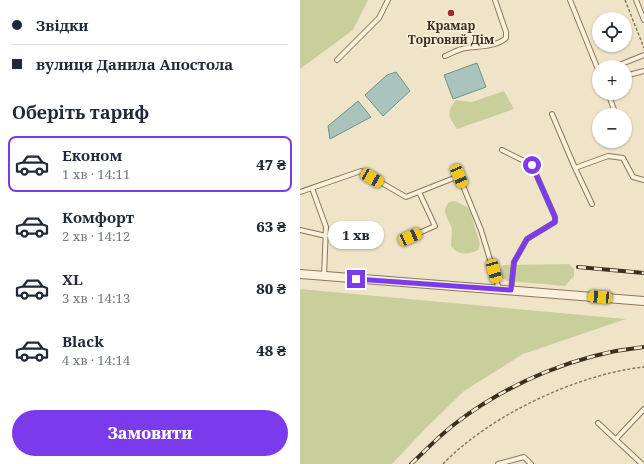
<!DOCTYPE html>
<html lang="uk">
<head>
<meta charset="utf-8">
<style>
	body { margin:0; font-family:"Noto Serif",serif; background:#f6f6f7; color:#1f2937; height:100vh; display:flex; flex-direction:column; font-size:15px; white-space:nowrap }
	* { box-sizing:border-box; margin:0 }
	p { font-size:13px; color:#747a83 }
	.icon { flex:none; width:22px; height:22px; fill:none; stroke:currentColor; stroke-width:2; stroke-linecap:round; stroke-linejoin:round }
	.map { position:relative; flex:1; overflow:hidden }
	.details { display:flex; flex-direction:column; background:#fff; width:300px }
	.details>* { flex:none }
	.banner { display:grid; align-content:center; height:88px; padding:0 12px; background:#fff }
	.tools { position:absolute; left:292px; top:12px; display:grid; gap:8px }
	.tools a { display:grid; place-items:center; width:40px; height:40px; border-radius:50%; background:#fff; box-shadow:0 1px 3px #0004; font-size:20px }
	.end { position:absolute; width:18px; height:18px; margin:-9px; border:5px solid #7c3aed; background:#fff; box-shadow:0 0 0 2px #fff }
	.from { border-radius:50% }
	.bubble { position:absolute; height:28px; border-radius:14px; background:#fff; box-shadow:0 1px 3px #0004; font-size:13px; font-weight:800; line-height:28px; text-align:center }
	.car { position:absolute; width:12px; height:24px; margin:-12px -6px; border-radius:5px; box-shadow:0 0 3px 1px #0007; background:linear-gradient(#f5c518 24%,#345 0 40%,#f5c518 0 76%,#345 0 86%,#f5c518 0) }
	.banner b { display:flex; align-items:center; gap:14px; height:38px; font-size:15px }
	.banner b+b { border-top:1px solid #e0e1e3 }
	.banner i { width:10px; height:10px; background:#1f2937 }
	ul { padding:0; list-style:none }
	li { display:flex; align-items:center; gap:12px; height:56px; margin:0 8px 6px; padding:0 4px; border:2px solid transparent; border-radius:8px }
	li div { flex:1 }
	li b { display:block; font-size:15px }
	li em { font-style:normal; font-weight:800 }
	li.current { border-color:#7c3aed }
	li>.icon { width:36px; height:36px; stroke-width:1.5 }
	h2 { padding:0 12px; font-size:18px; line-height:48px }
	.action { display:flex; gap:8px; margin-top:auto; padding:8px 12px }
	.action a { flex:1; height:46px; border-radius:24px; background:#7c3aed; color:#fff; font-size:16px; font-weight:800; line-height:46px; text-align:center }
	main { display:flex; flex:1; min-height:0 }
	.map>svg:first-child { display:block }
	.green { fill:#c9cf9b }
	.water { fill:#a9c4bc; stroke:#6f938a }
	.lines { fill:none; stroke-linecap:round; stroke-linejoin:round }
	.lane-casing { stroke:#8d765c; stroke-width:6 }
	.street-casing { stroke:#8d765c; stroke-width:10 }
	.path { stroke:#8d765c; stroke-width:1.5; stroke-dasharray:3 2; stroke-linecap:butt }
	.lane { stroke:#faf1dc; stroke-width:4 }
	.street { stroke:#faf1dc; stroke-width:8 }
	.rail-casing { stroke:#3d2e20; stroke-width:4 }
	.rail { stroke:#f7eed8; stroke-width:2.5; stroke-dasharray:8; stroke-linecap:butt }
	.route { stroke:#7c3aed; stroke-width:5 }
	.poi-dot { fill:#9e2a2b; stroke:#f7eed8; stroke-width:1.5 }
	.labels { text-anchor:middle; stroke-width:3.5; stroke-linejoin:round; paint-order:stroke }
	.poi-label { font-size:12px; font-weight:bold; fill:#3d2e20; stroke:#f7eed8 }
</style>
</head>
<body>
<main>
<section class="details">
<div class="banner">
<b><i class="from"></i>Звідки</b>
<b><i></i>вулиця Данила Апостола</b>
</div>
<h2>Оберіть тариф</h2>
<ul>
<li class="current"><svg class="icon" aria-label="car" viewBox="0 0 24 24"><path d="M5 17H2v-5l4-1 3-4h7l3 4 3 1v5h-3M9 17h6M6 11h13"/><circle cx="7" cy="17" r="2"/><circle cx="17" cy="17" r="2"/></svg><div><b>Економ</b><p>1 хв · 14:11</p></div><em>47 ₴</em></li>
<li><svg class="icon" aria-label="car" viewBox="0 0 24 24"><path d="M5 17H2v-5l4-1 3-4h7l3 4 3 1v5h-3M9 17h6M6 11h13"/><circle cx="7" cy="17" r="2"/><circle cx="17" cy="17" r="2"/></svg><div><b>Комфорт</b><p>2 хв · 14:12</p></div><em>63 ₴</em></li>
<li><svg class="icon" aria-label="car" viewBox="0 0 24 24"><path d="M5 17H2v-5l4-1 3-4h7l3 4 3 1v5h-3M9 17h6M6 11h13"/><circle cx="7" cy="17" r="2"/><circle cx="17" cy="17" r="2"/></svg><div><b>XL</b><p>3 хв · 14:13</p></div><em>80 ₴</em></li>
<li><svg class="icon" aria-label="car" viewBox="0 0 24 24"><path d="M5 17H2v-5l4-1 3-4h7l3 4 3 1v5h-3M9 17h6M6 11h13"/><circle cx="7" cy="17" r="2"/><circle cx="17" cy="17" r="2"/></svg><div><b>Black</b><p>4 хв · 14:14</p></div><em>48 ₴</em></li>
</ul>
<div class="action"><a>Замовити</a></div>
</section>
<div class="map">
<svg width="344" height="464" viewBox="0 0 344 464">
	<rect width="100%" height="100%" fill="#f0e4c8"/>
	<!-- green -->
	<path class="green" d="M0,0H68L53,30L0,69Z
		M204,91L214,109L157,129C148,116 146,113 156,100L172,102Z
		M155,201L167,207L170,211L180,244L178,250C169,255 157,255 151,246C151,239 153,232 151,226C147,216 141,212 149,202Z
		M269,264L274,269V276L265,286L207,281L201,277L199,271L203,265Z
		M0,289L326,319L223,354L164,391L125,429L92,464H0Z"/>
	<!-- water -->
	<path class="water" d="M177,63L186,87L153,99L144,75Z
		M96,72L110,91L83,116L65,95L87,75Z
		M58,101L71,117L30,139L28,126Z"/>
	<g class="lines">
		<defs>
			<path id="lane" d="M270,0L299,72
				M336,0L344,20
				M145,56C152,53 159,49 166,48C180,46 196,47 206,38V32L195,0
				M37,60L79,18L88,0
				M314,67L344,55
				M325,76L344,71
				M308,93L316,115
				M252,114L275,168L308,156L323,158L333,177L344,180
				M202,150L232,165L255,217V222L227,239L214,262L211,290
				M275,168L292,204
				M12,188L26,227L24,276
				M0,192L61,171L106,197L159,176L181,230L199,289
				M0,230L26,236
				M110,237L135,226L119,192
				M298,423L342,464
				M316,439L344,409
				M198,464L224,457L231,464"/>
			<path id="street" d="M0,274L344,301"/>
		</defs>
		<!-- lane casing -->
		<use href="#lane" class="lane-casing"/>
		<!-- street casing -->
		<use href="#street" class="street-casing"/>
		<!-- path -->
		<path class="path" d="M325,0L344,48
			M143,464C190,415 278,374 344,367"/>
		<!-- lane -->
		<use href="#lane" class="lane"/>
		<!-- street -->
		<use href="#street" class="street"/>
		<defs>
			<path id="rail" d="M278,267L344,273
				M111,464C126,450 140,435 156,423C210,382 277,354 344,347"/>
		</defs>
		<!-- rail casing -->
		<use href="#rail" class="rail-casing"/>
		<!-- rail -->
		<use href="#rail" class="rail"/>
	</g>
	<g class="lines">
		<!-- route -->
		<path class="route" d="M56,279L211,290L214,262L227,239L255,222V217L232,165"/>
	</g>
	<!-- markers -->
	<circle class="poi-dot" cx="151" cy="13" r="4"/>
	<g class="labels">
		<!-- poi labels -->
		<g class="poi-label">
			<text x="151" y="30">Крамар<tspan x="151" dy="14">Торговий Дім</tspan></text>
		</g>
	</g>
</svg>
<div class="tools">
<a><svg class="icon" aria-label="locate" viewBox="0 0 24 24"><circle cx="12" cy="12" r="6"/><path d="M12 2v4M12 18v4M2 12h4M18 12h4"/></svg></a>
<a>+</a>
<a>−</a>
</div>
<i class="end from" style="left:232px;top:165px"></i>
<i class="end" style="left:56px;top:279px"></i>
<div class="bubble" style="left:28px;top:221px;width:56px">1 хв</div>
<i class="car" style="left:159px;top:176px;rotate:157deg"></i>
<i class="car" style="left:72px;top:178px;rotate:120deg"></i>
<i class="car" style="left:110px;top:237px;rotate:66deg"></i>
<i class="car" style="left:194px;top:271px;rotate:164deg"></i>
<i class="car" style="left:300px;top:297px;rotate:274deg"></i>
</div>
</main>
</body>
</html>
